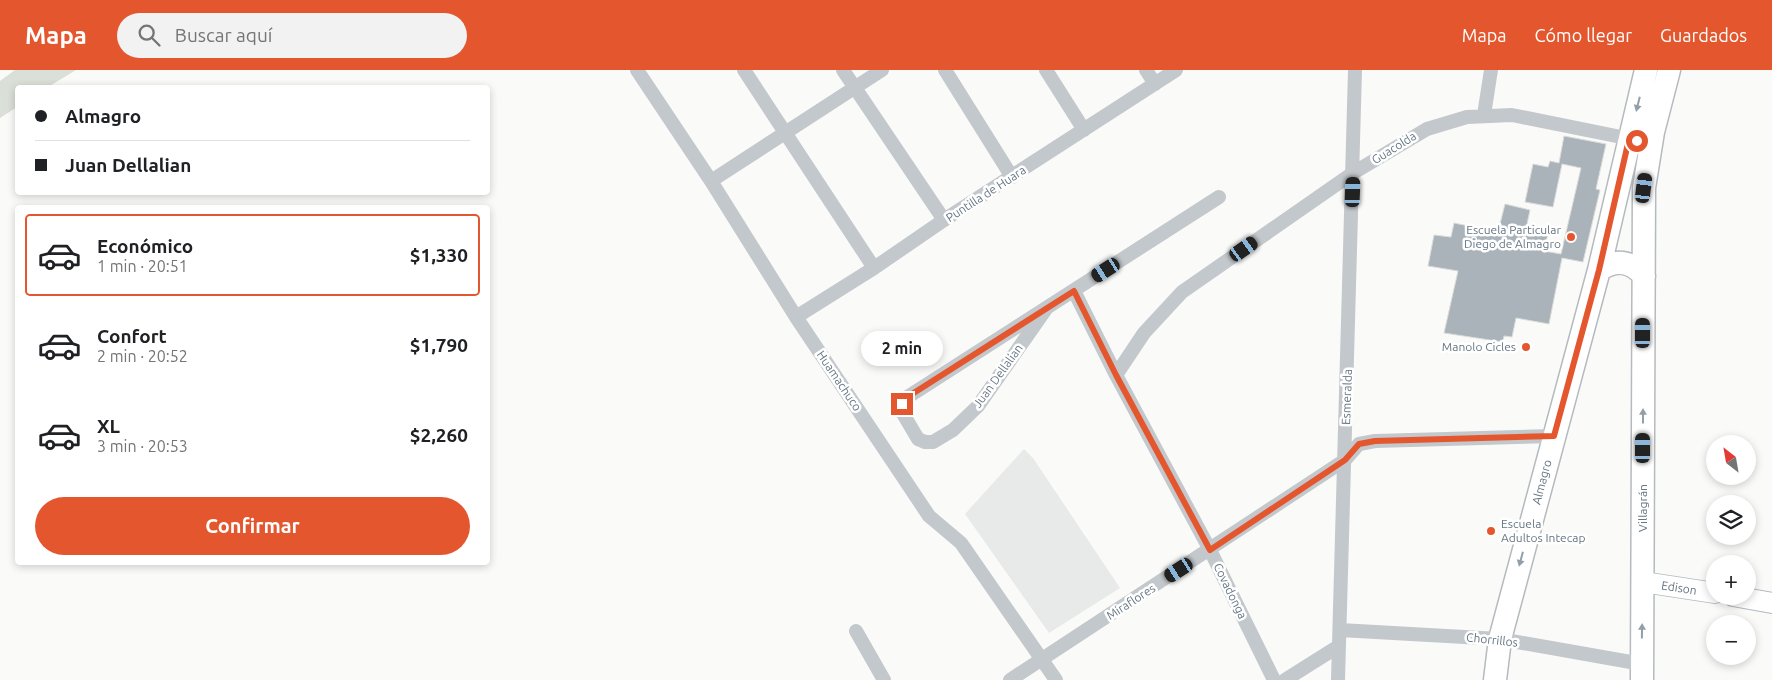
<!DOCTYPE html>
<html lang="es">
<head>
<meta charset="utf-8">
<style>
	body { margin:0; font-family:Ubuntu,sans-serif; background:#f2f2f2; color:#202124; height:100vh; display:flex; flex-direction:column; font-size:19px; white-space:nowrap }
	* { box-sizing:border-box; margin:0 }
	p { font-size:16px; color:#757577 }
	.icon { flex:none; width:28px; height:28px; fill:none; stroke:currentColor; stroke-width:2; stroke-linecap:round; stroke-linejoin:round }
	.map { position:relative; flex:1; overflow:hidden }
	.details { position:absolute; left:15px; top:135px; width:475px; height:360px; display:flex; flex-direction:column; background:#fff; border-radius:5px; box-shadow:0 2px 8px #0003 }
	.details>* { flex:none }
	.top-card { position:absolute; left:15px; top:15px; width:475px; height:110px; border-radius:5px; box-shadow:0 2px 8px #0003; display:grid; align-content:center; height:110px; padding:0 20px; background:#fff }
	.needle { width:32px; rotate:329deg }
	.buttons { position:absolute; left:1706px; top:365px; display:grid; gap:10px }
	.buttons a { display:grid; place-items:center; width:50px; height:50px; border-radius:50%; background:#fff; box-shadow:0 2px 8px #0003; font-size:25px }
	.end { position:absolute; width:22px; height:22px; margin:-11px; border:6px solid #e4572e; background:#fff; box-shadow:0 0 0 2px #fff }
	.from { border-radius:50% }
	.bubble { position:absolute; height:35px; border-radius:18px; background:#fff; box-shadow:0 2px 8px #0003; font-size:16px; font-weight:700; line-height:35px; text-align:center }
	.car { position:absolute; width:15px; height:30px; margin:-15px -8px; border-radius:6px; box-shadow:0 0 4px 1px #0007; background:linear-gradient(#222 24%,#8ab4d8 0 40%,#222 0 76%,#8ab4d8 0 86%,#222 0) }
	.top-card b { display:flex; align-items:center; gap:18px; height:48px; font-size:19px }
	.top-card b+b { border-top:1px solid #e0e0e0 }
	.top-card i { width:12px; height:12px; background:#202124 }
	ul { padding:9px 0 0; list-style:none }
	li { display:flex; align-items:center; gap:15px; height:82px; margin:0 10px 8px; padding:0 10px; border:2px solid transparent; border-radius:5px }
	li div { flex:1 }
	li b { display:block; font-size:19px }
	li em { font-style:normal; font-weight:700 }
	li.current { border-color:#e4572e }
	li>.icon { width:45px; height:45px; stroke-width:1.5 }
	.primary-button { display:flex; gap:10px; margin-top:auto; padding:10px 20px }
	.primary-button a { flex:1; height:58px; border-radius:30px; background:#e4572e; color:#fff; font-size:20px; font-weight:700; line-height:58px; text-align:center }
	header { display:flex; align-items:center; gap:30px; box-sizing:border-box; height:70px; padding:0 25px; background:#e4572e; color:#fff }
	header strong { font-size:24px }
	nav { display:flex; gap:28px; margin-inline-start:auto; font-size:18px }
	.search { width:350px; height:45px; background:#f2f2f2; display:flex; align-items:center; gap:12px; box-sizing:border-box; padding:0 18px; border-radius:28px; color:#757577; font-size:19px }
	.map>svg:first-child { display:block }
	.built { fill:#e8e9e9 }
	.green { fill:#dadfd7 }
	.building { fill:#aab3b9; stroke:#dcdcda }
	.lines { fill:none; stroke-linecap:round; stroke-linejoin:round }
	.secondary-casing { stroke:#b3babf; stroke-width:22 }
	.primary-casing { stroke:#b5babe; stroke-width:25 }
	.street { stroke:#c3c8cc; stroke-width:14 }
	.secondary { stroke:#fff; stroke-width:20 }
	.primary { stroke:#fff; stroke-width:22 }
	.oneway { fill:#939fa8 }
	.route { stroke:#e4572e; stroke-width:6 }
	.poi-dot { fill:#e4572e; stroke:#fff; stroke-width:2 }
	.labels { text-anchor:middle; stroke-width:5; stroke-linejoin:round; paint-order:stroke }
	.street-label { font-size:12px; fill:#657683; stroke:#fff }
	.poi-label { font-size:12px; fill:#657683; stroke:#fff; text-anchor:end }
</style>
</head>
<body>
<header>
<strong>Mapa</strong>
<div class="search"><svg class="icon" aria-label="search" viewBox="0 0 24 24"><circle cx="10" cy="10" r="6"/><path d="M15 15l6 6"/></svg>Buscar aquí</div>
<nav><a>Mapa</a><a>Cómo llegar</a><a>Guardados</a></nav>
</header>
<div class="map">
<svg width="1772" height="610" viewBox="0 0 1772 610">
	<rect width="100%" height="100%" fill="#fafaf8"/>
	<!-- built -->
	<path class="built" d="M1024,379L1033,388L1120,518L1049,563L965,444Z"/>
	<!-- green -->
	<path class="green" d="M15,0H76L48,17L18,18L17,37L0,48V11Z"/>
	<!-- building -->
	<path class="building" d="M1564,66L1606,74L1596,119L1600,120L1583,192L1562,188L1549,254L1516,248L1512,267L1504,266L1503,272L1444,263L1458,201L1428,196L1434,165L1451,167L1454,153L1498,162L1505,134L1530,140L1527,154L1549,159L1544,181L1561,184L1581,98L1562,94L1553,137L1525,132L1533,94L1548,97L1550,91L1559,93Z"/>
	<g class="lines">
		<defs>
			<path id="secondary" d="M1643,512L1715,523
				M1733,526L1772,533"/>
			<path id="primary" d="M1599,200C1615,189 1631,190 1644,206
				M1495,610L1500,569L1599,200L1646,0
				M1642,610L1644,118L1653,62L1669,0"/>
		</defs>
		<!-- secondary casing -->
		<use href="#secondary" class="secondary-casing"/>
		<!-- primary casing -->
		<use href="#primary" class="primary-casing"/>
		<!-- street -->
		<path class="street" d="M637,0L711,111L796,247L929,446L961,473L1056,610
			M744,0L874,198
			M843,0L944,150
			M945,0L1012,107
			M1046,0L1084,60
			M1146,0L1155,14
			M1484,45L1491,0
			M711,111L882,0
			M1074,221L1116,305L1210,480L1274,610
			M1046,239L978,336L953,360L933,372H925L918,369L902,342V334L906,328L1219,127
			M796,247L874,198L944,150L1176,0
			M1116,305L1144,263L1182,222L1353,103L1427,59L1467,47L1512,45L1636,70
			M1340,560L1500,569L1642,594
			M856,561L884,610
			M1010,610L1345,390L1359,374L1375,371L1554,366
			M1285,610L1339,576
			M1338,610L1355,0"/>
		<!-- secondary -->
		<use href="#secondary" class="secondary"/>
		<!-- primary -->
		<use href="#primary" class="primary"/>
	</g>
	<!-- one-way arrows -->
	<defs><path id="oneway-solid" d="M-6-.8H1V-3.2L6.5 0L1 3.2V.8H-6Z" transform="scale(1.25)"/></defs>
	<g class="oneway">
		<use href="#oneway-solid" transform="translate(1638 34) rotate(104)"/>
		<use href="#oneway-solid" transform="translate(1643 346) rotate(-90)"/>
		<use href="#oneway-solid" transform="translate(1521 489) rotate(105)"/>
		<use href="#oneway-solid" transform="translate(1642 561) rotate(-89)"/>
	</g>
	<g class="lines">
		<!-- route -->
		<path class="route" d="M902,334L909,326L1074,221L1116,305L1210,480L1345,390L1359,374L1375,371L1554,366L1599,200L1629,69L1637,71"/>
	</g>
	<!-- markers -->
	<g class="poi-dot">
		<circle cx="1571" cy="167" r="5"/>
		<circle cx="1526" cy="277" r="5"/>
		<circle cx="1491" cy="461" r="5"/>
	</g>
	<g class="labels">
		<!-- street labels -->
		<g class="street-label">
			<text transform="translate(1394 78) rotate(-32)" y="4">Guacolda</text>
			<text transform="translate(986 124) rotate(-33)" y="4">Puntilla de Huara</text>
			<text transform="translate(998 306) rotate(-54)" y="4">Juan Dellalian</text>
			<text transform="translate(839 311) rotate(56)" y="4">Huamachuco</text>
			<text transform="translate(1347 327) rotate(-88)" y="4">Esmeralda</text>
			<text transform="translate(1542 412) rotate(-75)" y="4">Almagro</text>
			<text transform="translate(1643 438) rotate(-90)" y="4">Villagrán</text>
			<text transform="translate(1679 518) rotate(9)" y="4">Edison</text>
			<text transform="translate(1230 521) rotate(64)" y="4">Covadonga</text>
			<text transform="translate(1131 532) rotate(-33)" y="4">Miraflores</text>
			<text transform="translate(1492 570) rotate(6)" y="4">Chorrillos</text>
		</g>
		<!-- poi labels -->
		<g class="poi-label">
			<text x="1561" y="164">Escuela Particular<tspan x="1561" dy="14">Diego de Almagro</tspan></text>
			<text x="1516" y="281">Manolo Cicles</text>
			<text x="1501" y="458" text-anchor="start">Escuela<tspan x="1501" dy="14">Adultos Intecap</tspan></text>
		</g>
	</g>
</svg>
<div class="buttons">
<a><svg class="needle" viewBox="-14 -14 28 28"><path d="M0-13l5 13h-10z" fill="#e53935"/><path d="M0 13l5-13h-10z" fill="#757577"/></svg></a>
<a><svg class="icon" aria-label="layers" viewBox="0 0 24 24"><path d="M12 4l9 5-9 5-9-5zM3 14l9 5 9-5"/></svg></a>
<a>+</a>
<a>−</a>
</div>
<i class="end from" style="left:1637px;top:71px"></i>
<i class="end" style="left:902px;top:334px"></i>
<div class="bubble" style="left:861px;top:261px;width:82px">2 min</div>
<i class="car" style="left:1644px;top:118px;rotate:7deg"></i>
<i class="car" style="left:1353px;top:122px;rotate:2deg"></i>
<i class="car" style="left:1244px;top:179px;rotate:55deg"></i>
<i class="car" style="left:1106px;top:200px;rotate:237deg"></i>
<i class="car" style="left:1643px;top:263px;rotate:0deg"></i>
<i class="car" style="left:1643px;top:378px;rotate:0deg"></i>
<i class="car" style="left:1179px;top:500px;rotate:237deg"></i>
<div class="top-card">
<b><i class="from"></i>Almagro</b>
<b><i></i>Juan Dellalian</b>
</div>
<section class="details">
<ul>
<li class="current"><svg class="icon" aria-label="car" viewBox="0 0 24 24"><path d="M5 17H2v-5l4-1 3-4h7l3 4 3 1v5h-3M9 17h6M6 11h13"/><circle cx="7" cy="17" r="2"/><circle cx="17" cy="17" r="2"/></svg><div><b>Económico</b><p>1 min · 20:51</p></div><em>$1,330</em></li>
<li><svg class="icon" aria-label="car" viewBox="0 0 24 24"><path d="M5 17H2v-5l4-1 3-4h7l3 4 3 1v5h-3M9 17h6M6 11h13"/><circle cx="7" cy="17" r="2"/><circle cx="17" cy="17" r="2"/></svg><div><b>Confort</b><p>2 min · 20:52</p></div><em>$1,790</em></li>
<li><svg class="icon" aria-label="car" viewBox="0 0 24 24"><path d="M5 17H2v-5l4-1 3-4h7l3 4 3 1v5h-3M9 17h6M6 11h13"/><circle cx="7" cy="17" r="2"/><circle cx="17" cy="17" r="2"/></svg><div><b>XL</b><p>3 min · 20:53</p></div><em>$2,260</em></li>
</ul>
<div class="primary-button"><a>Confirmar</a></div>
</section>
</div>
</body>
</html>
